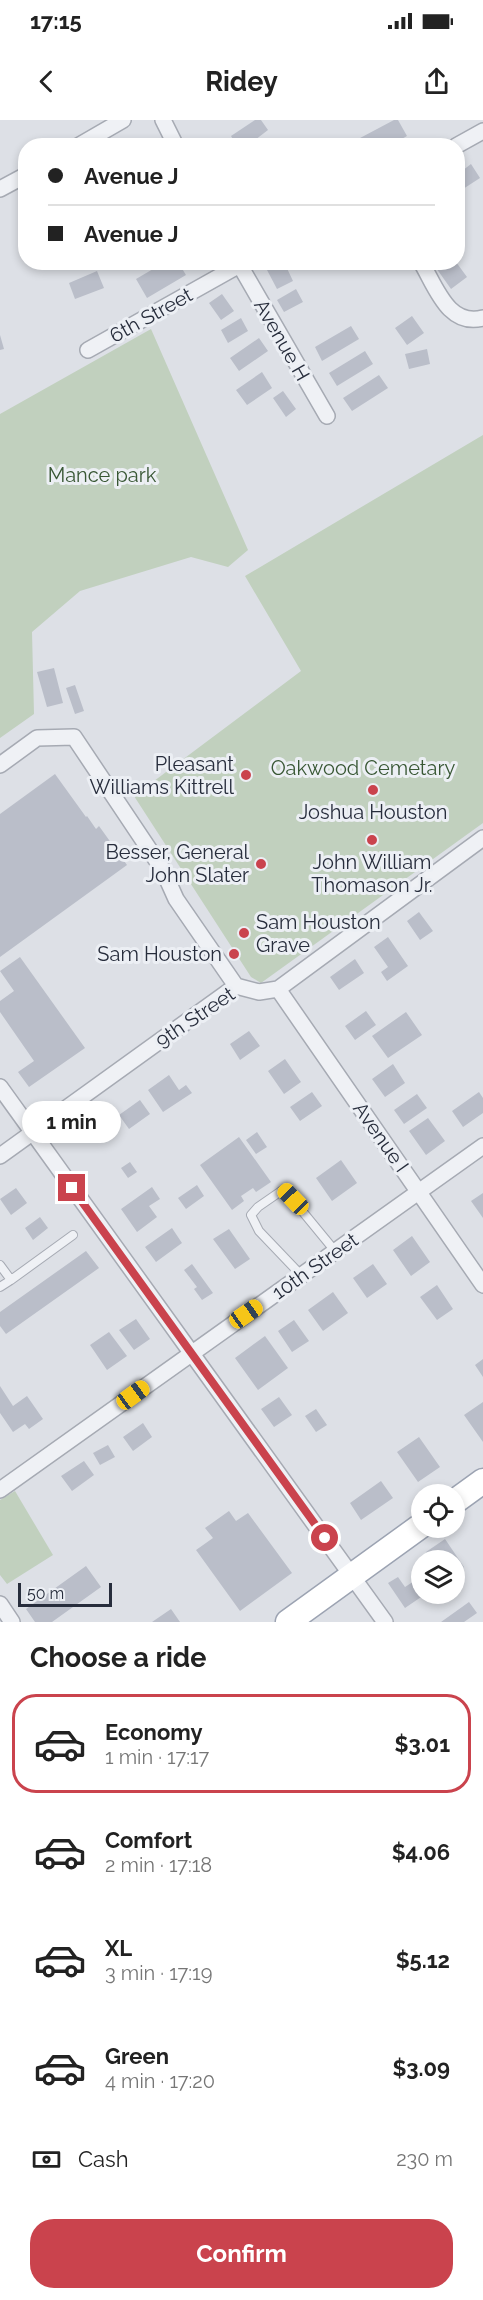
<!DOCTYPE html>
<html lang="en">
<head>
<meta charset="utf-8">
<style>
	body { margin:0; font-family:Raleway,sans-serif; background:#f2f2f2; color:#222; height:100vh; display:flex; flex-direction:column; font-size:22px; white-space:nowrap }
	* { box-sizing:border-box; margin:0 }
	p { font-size:20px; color:#767676 }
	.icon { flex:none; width:33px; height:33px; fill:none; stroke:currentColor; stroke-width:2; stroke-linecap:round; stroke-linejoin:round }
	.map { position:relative; height:1502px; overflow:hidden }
	.details { display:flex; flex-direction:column; background:#fff; flex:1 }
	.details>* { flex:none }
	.guide { position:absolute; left:18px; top:18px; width:447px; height:132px; border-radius:24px; box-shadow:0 3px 9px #0003; display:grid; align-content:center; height:132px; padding:0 30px; background:#fff }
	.fabs { position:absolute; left:411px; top:1364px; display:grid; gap:12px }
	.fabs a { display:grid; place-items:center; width:54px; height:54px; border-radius:50%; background:#fff; box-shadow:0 3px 9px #0003; font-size:30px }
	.scale { position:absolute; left:18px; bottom:15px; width:94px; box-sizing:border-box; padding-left:6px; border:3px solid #272d3c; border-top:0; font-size:16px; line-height:21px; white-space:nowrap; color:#272d3c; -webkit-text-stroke:4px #eceff4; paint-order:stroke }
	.end { position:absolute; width:27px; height:27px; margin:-14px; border:8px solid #ca434d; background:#fff; box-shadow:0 0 0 3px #fff }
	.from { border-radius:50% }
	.bubble { position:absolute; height:42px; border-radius:21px; background:#fff; box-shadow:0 3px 9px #0003; font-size:20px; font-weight:700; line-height:42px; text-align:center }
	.car { position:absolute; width:18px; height:36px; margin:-18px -9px; border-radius:8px; box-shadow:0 0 4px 2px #0007; background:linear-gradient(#f5c518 24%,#345 0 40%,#f5c518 0 76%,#345 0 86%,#f5c518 0) }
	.guide b { display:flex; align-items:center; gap:21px; height:57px; font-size:22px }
	.guide b+b { border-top:2px solid #e0e0e0 }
	.guide i { width:15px; height:15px; background:#222 }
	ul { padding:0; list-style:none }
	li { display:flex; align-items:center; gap:18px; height:99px; margin:0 12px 9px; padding:0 18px; border:3px solid transparent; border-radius:24px }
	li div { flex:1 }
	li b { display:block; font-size:22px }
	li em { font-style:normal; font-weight:700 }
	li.selected { border-color:#ca434d }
	li>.icon { width:54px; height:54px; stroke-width:1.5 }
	h2 { padding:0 30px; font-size:27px; line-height:72px }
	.pay { display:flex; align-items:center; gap:15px; height:66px; padding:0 30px; font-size:22px }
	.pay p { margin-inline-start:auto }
	.action { display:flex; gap:12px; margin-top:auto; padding:12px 30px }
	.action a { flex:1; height:69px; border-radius:24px; background:#ca434d; color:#fff; font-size:24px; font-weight:700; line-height:69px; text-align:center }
	.status { display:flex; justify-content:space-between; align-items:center; height:42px; padding:0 30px; background:#fff; direction:ltr }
	.status svg { height:16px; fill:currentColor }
	header { display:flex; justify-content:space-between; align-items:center; height:78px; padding:0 30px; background:#fff; font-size:27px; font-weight:700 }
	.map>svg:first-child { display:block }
	.green { fill:#c1d0be }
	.building { fill:#babec9 }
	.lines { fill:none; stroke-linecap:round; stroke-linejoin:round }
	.lane-casing { stroke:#a6aab3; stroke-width:10 }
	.street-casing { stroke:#a6aab3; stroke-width:18 }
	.primary-casing { stroke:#9ca3b2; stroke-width:27 }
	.lane { stroke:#eff1f5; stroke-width:8 }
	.street { stroke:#eff1f5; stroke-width:15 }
	.primary { stroke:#fff; stroke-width:24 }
	.route { stroke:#ca434d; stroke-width:8 }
	.poi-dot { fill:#ca434d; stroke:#eceff4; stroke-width:2 }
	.labels { text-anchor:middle; stroke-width:6; stroke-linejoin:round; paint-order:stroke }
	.street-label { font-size:20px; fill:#272d3c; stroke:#eceff4 }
	.park-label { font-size:20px; fill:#385734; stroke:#eceff4 }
	.poi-label { font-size:20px; fill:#272d3c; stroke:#eceff4; text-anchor:end }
</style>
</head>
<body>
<div class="status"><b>17:15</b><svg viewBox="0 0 49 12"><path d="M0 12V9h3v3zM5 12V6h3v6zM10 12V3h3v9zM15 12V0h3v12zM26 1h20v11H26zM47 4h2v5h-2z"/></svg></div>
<header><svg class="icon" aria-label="back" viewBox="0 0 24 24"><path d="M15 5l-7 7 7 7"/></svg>Ridey<svg class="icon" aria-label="share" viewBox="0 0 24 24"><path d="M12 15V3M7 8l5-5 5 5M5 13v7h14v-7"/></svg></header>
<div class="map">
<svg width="483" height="1502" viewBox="0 0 483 1502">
	<rect width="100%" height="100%" fill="#dde0e6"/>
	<!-- green -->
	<path class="green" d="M151,209L248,430L228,447L191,437L80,471L32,512L34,594L0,618V294Z
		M483,315V703L261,863L251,857L134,676L301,551L245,456Z
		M15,1371L53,1435L7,1464L0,1455V1380Z"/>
	<!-- building -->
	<path class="building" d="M255,0H261L268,10L247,26H237L231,16Z
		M394,0H398L407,16L389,26H345Z
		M471,44L480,58L463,69L458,61V54Z
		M165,142H178L186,155L147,178L136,159Z
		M282,142H284L293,161L277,169L267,150Z
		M438,142H456L467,157L451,169L434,145Z
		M97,151L104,168L75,179L69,163Z
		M296,169L303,182L284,192L277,180Z
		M222,174L234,191L221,200L209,183Z
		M412,196L424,213L407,225L395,208Z
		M241,198L248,211L228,223L221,210Z
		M351,206L359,219L322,241L315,227Z
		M0,215L4,229L0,230Z
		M259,218L268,231L239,251L230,238Z
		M427,229L430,244L409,249L405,234Z
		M365,231L373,244L337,266L329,253Z
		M262,252L272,268L247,285L236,270Z
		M379,255L388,268L352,291L343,278Z
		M283,271L296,289L286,297L273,278Z
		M54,548L63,583L47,587L37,552Z
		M75,565L84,591L75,594L66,568Z
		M55,654L86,697L87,696L96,709L99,706L127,745L0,837V694Z
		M419,792L433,811L420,820L407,801Z
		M388,817L408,846L387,861L381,852L388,847L374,827Z
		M20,837L85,928L29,967L18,952L34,941L0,892V881L14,871L0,851Z
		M355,839L364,853L339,870L330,857Z
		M366,891L376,905L355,920L345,906Z
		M406,892L422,915L388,938L372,916Z
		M249,911L260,926L240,940L230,924Z
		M285,939L301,962L284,974L268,951Z
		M393,944L405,963L385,977L372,959Z
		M169,955L179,970L186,965L192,973L163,992L148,970Z
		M312,972L322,986L300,1001L290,987Z
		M479,972L483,978V993L463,1007L452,991Z
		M417,974L427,988L404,1004L394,990Z
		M140,980L150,994L129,1009L119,995Z
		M428,998L445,1021L426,1035L409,1011Z
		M257,1012L267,1027L256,1034L246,1020Z
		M239,1017L271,1062L256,1072L253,1068L241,1076L244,1081L232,1090L200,1045Z
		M341,1040L357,1063L332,1081L316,1058Z
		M130,1042L137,1052L128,1058L121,1048Z
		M197,1065L204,1076L186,1089L178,1078Z
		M152,1067L160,1079L149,1086L157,1097L137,1112L121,1089Z
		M16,1068L27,1083L11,1095L0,1079Z
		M483,1073V1098L471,1081Z
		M40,1097L48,1108L33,1120L25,1108Z
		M172,1108L182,1123L156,1142L145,1127Z
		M229,1109L250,1139L235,1149L213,1119Z
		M412,1116L430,1142L411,1156L393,1130Z
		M86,1131L99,1148L6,1214L0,1206V1192Z
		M192,1144L213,1173L202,1180L194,1169L197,1167L184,1150Z
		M373,1144L387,1164L367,1178L353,1158Z
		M437,1165L453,1189L437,1200L420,1177Z
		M333,1172L348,1193L323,1211L308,1190Z
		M136,1199L150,1219L134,1230L119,1210Z
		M294,1200L309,1221L292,1232L278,1211Z
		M109,1212L127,1236L107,1250L90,1225Z
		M265,1216L288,1248L258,1270L235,1238Z
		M483,1239V1257L475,1245Z
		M0,1266L13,1286L27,1276L43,1299L29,1309L25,1304L13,1312L0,1293Z
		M279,1277L292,1295L274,1307L261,1289Z
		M483,1282V1322L464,1295Z
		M316,1289L327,1305L316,1312L305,1296Z
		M143,1303L152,1317L133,1331L123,1317Z
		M419,1317L440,1347L418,1362L397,1332Z
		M108,1325L115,1337L100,1345L93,1333Z
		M84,1341L94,1355L72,1371L61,1356Z
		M381,1361L393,1378L361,1400L350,1383Z
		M229,1391L236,1401L248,1393L292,1453L240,1491L196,1430L213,1418L205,1408Z
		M445,1419L464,1447L454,1454V1440H432L426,1432Z
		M86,1446L101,1467L52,1502H35L26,1489Z
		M422,1456V1473H427L405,1488L388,1463L398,1457L405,1467Z
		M469,1482L477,1493L464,1502H441Z
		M171,1489L180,1502H152Z"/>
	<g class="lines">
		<defs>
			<path id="lane" d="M0,1145L11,1160L73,1115
				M301,1155L259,1111L251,1095L258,1087L284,1069L335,1131
				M0,1167L11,1160"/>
			<path id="street" d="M163,0L176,26
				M78,26L123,0
				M456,26L483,11
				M0,69L26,55
				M238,142L327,296
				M421,142C436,167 448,207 483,198
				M88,230L245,142
				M0,645L37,618L74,617L163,750L176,779L236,866
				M278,869L483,1165
				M0,967L385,1502
				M0,1036L236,866L259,872L278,869L483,718
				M0,1370L483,1026
				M0,1484L12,1502"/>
			<path id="primary" d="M454,1382L483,1361
				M288,1502L422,1405"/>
		</defs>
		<!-- lane casing -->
		<use href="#lane" class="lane-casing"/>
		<!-- street casing -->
		<use href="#street" class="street-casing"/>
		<!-- primary casing -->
		<use href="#primary" class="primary-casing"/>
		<!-- lane -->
		<use href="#lane" class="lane"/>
		<!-- street -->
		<use href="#street" class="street"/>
		<!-- primary -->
		<use href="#primary" class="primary"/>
	</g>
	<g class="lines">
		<!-- route -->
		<path class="route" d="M72,1068L325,1418"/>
	</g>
	<!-- markers -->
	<g class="poi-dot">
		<circle cx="246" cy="655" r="6"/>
		<circle cx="373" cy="670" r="6"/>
		<circle cx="372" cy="720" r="6"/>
		<circle cx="261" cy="744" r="6"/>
		<circle cx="244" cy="813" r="6"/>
		<circle cx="234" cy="834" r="6"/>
	</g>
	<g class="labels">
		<!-- street labels -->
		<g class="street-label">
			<text transform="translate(151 195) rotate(-29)" y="7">6th Street</text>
			<text transform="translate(282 220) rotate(60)" y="7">Avenue H</text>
			<text transform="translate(195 897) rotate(-34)" y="7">9th Street</text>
			<text transform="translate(381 1017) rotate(55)" y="7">Avenue I</text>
			<text transform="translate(315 1146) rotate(-35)" y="7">10th Street</text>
		</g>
		<!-- park labels -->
		<g class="park-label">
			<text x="102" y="362">Mance park</text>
			<text x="363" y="655">Oakwood Cemetary</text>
		</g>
		<!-- poi labels -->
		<g class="poi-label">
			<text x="234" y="651">Pleasant<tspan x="234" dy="23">Williams Kittrell</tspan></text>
			<text x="373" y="699" text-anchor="middle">Joshua Houston</text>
			<text x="249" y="739">Besser, General<tspan x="249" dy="23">John Slater</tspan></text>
			<text x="372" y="749" text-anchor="middle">John William<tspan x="372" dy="23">Thomason Jr.</tspan></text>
			<text x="256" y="809" text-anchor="start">Sam Houston<tspan x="256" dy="23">Grave</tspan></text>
			<text x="222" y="841">Sam Houston</text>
		</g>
	</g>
</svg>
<div class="fabs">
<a><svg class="icon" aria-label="locate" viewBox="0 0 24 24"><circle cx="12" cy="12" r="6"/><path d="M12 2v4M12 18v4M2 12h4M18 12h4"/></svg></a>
<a><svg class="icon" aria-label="layers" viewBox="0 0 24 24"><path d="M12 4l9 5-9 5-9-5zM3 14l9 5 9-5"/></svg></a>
</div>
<div class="scale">50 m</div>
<i class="end from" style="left:325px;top:1418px"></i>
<i class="end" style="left:72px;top:1068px"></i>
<div class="bubble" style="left:22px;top:981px;width:99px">1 min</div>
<i class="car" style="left:293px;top:1079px;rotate:316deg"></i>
<i class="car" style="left:246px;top:1194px;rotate:55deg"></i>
<i class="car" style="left:133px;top:1275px;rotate:54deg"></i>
<div class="guide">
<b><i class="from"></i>Avenue J</b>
<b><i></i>Avenue J</b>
</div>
</div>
<section class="details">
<h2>Choose a ride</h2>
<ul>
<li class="selected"><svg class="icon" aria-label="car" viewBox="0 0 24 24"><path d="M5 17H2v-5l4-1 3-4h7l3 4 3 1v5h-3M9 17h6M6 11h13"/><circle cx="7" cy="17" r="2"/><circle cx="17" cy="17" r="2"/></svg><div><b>Economy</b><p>1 min · 17:17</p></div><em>$3.01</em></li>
<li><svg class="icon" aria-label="car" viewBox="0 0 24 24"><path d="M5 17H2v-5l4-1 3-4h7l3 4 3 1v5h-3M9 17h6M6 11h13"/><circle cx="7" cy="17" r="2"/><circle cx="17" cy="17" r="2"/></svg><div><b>Comfort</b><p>2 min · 17:18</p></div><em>$4.06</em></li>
<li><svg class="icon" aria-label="car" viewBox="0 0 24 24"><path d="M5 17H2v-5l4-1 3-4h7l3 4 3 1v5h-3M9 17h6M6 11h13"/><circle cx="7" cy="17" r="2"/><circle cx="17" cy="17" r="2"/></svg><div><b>XL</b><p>3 min · 17:19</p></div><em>$5.12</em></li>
<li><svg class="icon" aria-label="car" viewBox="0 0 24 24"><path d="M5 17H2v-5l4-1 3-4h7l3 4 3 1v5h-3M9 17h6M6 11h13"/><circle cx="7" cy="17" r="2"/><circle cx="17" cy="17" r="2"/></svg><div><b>Green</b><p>4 min · 17:20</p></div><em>$3.09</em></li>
</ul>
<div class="pay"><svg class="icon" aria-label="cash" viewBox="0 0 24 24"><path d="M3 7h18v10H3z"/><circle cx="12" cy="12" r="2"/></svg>Cash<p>230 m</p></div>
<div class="action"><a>Confirm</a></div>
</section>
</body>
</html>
